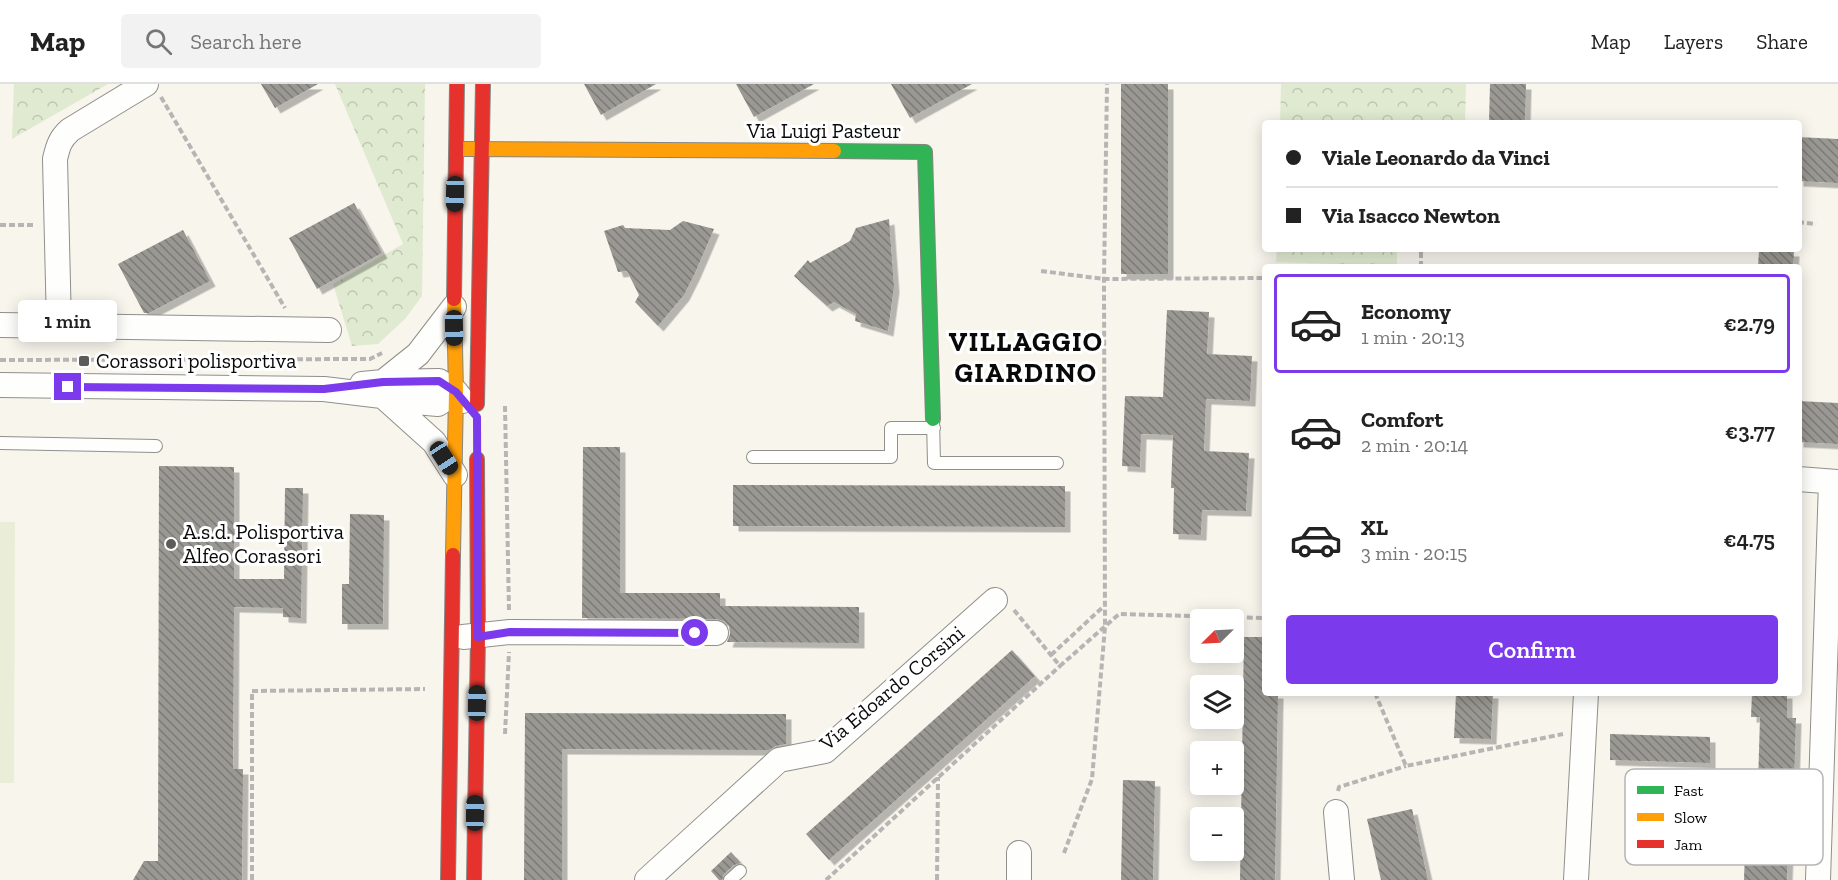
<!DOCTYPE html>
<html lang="en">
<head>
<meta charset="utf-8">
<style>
	body { margin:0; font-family:"Zilla Slab",serif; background:#f2f2f2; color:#222; height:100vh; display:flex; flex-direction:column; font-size:22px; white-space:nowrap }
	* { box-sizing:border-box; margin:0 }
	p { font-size:20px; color:#767676 }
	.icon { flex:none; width:33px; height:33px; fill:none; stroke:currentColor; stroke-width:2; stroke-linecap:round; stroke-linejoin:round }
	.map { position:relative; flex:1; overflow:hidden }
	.sheet { position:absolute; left:1262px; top:180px; width:540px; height:432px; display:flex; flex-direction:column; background:#fff; border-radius:6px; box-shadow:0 3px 15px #0003 }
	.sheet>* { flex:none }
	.hud { position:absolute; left:1262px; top:36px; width:540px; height:132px; border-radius:6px; box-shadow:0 3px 15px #0003; display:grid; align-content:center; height:132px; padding:0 24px; background:#fff }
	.needle { width:39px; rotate:246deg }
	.fabs { position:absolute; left:1190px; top:525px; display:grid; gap:12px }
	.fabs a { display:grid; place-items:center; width:54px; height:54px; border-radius:6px; background:#fff; box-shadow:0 3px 15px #0003; font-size:30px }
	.end { position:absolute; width:27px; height:27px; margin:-14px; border:8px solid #7c3aed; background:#fff; box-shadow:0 0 0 3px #fff }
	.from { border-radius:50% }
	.bubble { position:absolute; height:42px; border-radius:6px; background:#fff; box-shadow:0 3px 15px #0003; font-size:20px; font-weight:600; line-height:42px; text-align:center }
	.car { position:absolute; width:18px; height:36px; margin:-18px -9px; border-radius:8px; box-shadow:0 0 4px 2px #0007; background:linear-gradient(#222 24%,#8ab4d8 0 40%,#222 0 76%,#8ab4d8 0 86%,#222 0) }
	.hud b { display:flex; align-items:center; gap:21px; height:57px; font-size:22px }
	.hud b+b { border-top:2px solid #e0e0e0 }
	.hud i { width:15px; height:15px; background:#222 }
	ul { padding:10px 0 0; list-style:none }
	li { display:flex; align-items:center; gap:18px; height:99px; margin:0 12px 9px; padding:0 12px; border:3px solid transparent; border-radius:6px }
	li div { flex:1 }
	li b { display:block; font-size:22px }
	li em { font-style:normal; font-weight:600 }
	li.selected { border-color:#7c3aed }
	li>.icon { width:54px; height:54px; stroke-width:1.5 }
	.primary-button { display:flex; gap:12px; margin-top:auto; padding:12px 24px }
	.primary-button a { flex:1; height:69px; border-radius:6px; background:#7c3aed; color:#fff; font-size:24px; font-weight:600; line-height:69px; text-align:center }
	header { display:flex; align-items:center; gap:36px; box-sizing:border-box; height:84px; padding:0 30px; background:#fff; border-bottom:2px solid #e0e0e0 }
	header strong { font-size:28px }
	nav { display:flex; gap:33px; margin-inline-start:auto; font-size:21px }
	.search { width:420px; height:54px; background:#f2f2f2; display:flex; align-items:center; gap:15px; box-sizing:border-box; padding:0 21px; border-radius:6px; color:#767676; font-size:22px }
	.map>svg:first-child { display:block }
	.park { fill:url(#park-crowns) }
	.pitch { fill:#eaeed9 }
	.building { fill:url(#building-back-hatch); filter:url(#shadow) }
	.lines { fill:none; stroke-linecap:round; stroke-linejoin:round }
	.lane-casing { stroke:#918f8c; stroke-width:14 }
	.street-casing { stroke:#918f8c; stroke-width:26 }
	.fast-casing { stroke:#878682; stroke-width:16 }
	.slow-casing { stroke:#878682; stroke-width:16 }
	.jam-casing { stroke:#878682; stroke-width:16 }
	.path { stroke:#b6b5b4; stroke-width:4; stroke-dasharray:6 3; stroke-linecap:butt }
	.lane { stroke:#fefefc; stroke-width:12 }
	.street { stroke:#fefefc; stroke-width:24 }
	.fast { stroke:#30b455; stroke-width:14 }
	.slow { stroke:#ff9f0a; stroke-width:14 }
	.jam { stroke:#e5322d; stroke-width:14 }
	.route { stroke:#7c3aed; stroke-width:8 }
	.poi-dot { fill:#5d5c59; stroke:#fff; stroke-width:2 }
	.labels { text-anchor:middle; stroke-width:6; stroke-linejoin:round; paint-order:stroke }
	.street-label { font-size:21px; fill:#090909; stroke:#fff }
	.poi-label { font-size:21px; fill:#090909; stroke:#fff; text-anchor:start }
	.district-label { font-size:27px; font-weight:bold; letter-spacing:1.5px; fill:#090909; stroke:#fff }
	.key { fill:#fff; stroke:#b5b5b5; stroke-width:1.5 }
	.key-label { font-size:16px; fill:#090909 }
</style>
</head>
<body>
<header>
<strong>Map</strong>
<div class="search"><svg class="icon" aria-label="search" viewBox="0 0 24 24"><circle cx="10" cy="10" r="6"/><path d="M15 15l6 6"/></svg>Search here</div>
<nav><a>Map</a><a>Layers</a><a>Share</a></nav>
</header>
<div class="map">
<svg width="1838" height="796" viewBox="0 0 1838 796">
	<defs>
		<pattern id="park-crowns" width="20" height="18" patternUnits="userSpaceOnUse" patternTransform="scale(1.5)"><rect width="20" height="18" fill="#e0ead0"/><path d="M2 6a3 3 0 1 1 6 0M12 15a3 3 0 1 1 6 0" fill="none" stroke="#bfc7b1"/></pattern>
		<pattern id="building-back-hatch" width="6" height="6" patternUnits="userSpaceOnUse" patternTransform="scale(1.5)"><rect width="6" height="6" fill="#9a9893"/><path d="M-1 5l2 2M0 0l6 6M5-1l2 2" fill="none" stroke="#7c7a76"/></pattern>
		<filter id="shadow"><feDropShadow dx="5.5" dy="5.5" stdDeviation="0" flood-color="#0004"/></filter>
	</defs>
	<rect width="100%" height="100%" fill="#f8f5ed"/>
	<!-- park -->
	<path class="park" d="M14,0H108L12,55Z
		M335,0H425L422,212L405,235L378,260L352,262L333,200L403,160Z
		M1281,0H1466L1465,39H1280Z
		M1277,165H1397V182L1276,178Z"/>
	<!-- pitch -->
	<path class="pitch" d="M0,438H15L14,699H0Z"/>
	<!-- building -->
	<path class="building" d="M261,0H318L275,24Z
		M584,0H656L601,31Z
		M736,0H814L754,33Z
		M891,0H972L910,34Z
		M1121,0H1168V190H1121Z
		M1490,0H1526L1525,39H1489Z
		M1798,53L1838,55V99L1798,97Z
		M354,119L382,169L317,205L289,154Z
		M889,135L894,203L888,247L855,237L856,230L834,218L827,222L794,192L808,176L810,179L850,157L856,144Z
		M683,137L714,145L695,189L684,211L658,242L635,218L639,211L627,187L618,188L604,147L623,141L625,144L670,146Z
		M183,146L210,197L149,229H144L118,180Z
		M1759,166L1794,167L1793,183H1758Z
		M1167,226L1209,228L1207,270L1252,272L1250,317L1206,315L1204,367L1249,369L1246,427L1202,426L1201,451L1173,450L1174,404H1171L1173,351L1141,350L1140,383L1122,382L1125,312L1163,313Z
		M1798,317L1838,319V360L1798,358Z
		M583,363H620V509H720V522L859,523V559L727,558L730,550L729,542L724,537L716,535L582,534Z
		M159,382L234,383V495H284L285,404H303L301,534L283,533V524L234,523L233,685H243L242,796H133L144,777H158Z
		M733,401L1065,402V443L733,442Z
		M350,430L384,431L383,540H342V500H349Z
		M1244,553H1264V609H1278L1275,796H1240Z
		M1012,566L1035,592L829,776L806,750Z
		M1456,609H1493L1491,655L1454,654Z
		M1752,609H1787V634H1796L1794,701H1783L1781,769H1788L1787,796H1744L1747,699L1758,700L1760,633H1751Z
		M525,629L786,630V660L776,662L769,666L562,665V796H524Z
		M1610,650L1710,653V679L1610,676Z
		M1123,696L1155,697L1153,796H1121Z
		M1412,725L1428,796H1381L1367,735Z
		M731,768L741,779L734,781L724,790L722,796H719L711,787Z"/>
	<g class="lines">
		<defs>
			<path id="lane" d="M933,336L934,379H1057
				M0,359L156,362
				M753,373H891V344H934
				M730,796L740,787"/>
			<path id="street" d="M0,241L329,246
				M59,242L55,75C58,62 60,55 70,46L146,0
				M383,298L418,270L454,223
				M362,300L383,298L439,297L456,308L463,317
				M0,301L324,305L382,312L393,316L438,320L456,308
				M384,313L434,358L455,391
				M1798,395L1838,398
				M463,553L510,548L716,549
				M1336,728L1342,796
				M647,796L779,676L825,667L995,516
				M1019,796V769
				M1576,796L1586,609
				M1818,796L1831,398"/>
			<path id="fast" d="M834,67L925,68L933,335"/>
			<path id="slow" d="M461,65L834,67
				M453,471L456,308L454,215"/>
			<path id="jam" d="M454,215L457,0
				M477,320L483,0
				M448,796L453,471
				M474,796L478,553L477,375"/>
		</defs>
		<!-- lane casing -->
		<use href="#lane" class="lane-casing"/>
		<!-- street casing -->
		<use href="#street" class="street-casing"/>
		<!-- fast casing -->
		<use href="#fast" class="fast-casing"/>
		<!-- slow casing -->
		<use href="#slow" class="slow-casing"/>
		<!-- jam casing -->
		<use href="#jam" class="jam-casing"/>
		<!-- path -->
		<path class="path" d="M161,13L285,224
			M1798,138L1816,140
			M0,141H35
			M1729,165H1740
			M1421,183V165
			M1041,187L1104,195L1264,194
			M0,276L370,275L382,269
			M505,322L509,527
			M1014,526L1060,582L1119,530L1264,534
			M1051,571L1104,522
			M1375,609L1406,682L1563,650
			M505,650L509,568
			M1338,707L1339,703L1406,682
			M1064,769L1092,695L1105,543L1104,195L1107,0
			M252,796V607L425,605
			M826,796L1060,582
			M937,796L938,693"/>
		<!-- lane -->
		<use href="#lane" class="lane"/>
		<!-- street -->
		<use href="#street" class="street"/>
		<!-- fast -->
		<use href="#fast" class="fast"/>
		<!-- slow -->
		<use href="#slow" class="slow"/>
		<!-- jam -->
		<use href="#jam" class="jam"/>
	</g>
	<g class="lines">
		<!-- route -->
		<path class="route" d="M68,303L324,305L383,298L439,297L456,308L477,333L478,553L510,548L695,549"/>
	</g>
	<!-- markers -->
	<g class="poi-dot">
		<rect x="78" y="271" width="12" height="12" rx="3"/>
		<circle cx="171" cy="460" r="6"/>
	</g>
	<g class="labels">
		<!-- street labels -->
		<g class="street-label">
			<text x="824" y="54">Via Luigi Pasteur</text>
			<text transform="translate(892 604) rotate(-40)" y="7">Via Edoardo Corsini</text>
		</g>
		<!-- poi labels -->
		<g class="poi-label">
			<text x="96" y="284">Corassori polisportiva</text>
			<text x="183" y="455">A.s.d. Polisportiva<tspan x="183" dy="24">Alfeo Corassori</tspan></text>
		</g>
		<!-- district labels -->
		<g class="district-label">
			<text x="1026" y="267">VILLAGGIO<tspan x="1026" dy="31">GIARDINO</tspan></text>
		</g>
	</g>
	<!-- legend -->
	<rect x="1625" y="685" width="198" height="96" rx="9" class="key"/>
	<rect x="1637" y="702" width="27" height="8" fill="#30b455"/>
	<rect x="1637" y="729" width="27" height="8" fill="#ff9f0a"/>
	<rect x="1637" y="756" width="27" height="8" fill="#e5322d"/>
	<g class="key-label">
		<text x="1674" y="712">Fast</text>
		<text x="1674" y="739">Slow</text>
		<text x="1674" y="766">Jam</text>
	</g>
</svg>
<div class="fabs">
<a><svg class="needle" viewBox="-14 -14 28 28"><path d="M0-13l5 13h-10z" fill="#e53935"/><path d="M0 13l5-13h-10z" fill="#767676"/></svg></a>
<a><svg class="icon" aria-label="layers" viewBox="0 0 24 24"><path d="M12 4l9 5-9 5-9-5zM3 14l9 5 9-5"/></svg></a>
<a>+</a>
<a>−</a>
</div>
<i class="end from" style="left:695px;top:549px"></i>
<i class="end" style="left:68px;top:303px"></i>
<div class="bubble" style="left:18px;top:216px;width:99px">1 min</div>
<i class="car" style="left:455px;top:110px;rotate:181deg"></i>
<i class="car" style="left:454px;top:244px;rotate:179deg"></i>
<i class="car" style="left:444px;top:374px;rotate:147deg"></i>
<i class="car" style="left:477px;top:619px;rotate:1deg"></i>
<i class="car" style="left:475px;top:729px;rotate:1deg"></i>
<div class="hud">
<b><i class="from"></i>Viale Leonardo da Vinci</b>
<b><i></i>Via Isacco Newton</b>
</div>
<section class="sheet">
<ul>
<li class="selected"><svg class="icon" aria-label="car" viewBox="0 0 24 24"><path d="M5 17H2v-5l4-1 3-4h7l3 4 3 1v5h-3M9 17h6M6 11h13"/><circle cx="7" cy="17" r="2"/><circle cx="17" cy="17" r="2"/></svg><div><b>Economy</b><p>1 min · 20:13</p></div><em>€2.79</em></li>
<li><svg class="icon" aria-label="car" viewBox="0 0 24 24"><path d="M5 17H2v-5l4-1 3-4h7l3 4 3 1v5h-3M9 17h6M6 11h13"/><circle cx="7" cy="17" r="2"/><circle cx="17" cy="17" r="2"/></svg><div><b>Comfort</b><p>2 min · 20:14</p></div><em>€3.77</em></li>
<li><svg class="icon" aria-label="car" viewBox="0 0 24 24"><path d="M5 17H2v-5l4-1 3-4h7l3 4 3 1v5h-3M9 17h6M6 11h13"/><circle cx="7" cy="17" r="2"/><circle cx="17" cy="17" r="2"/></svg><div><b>XL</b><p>3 min · 20:15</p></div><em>€4.75</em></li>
</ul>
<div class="primary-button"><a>Confirm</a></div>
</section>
</div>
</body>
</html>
